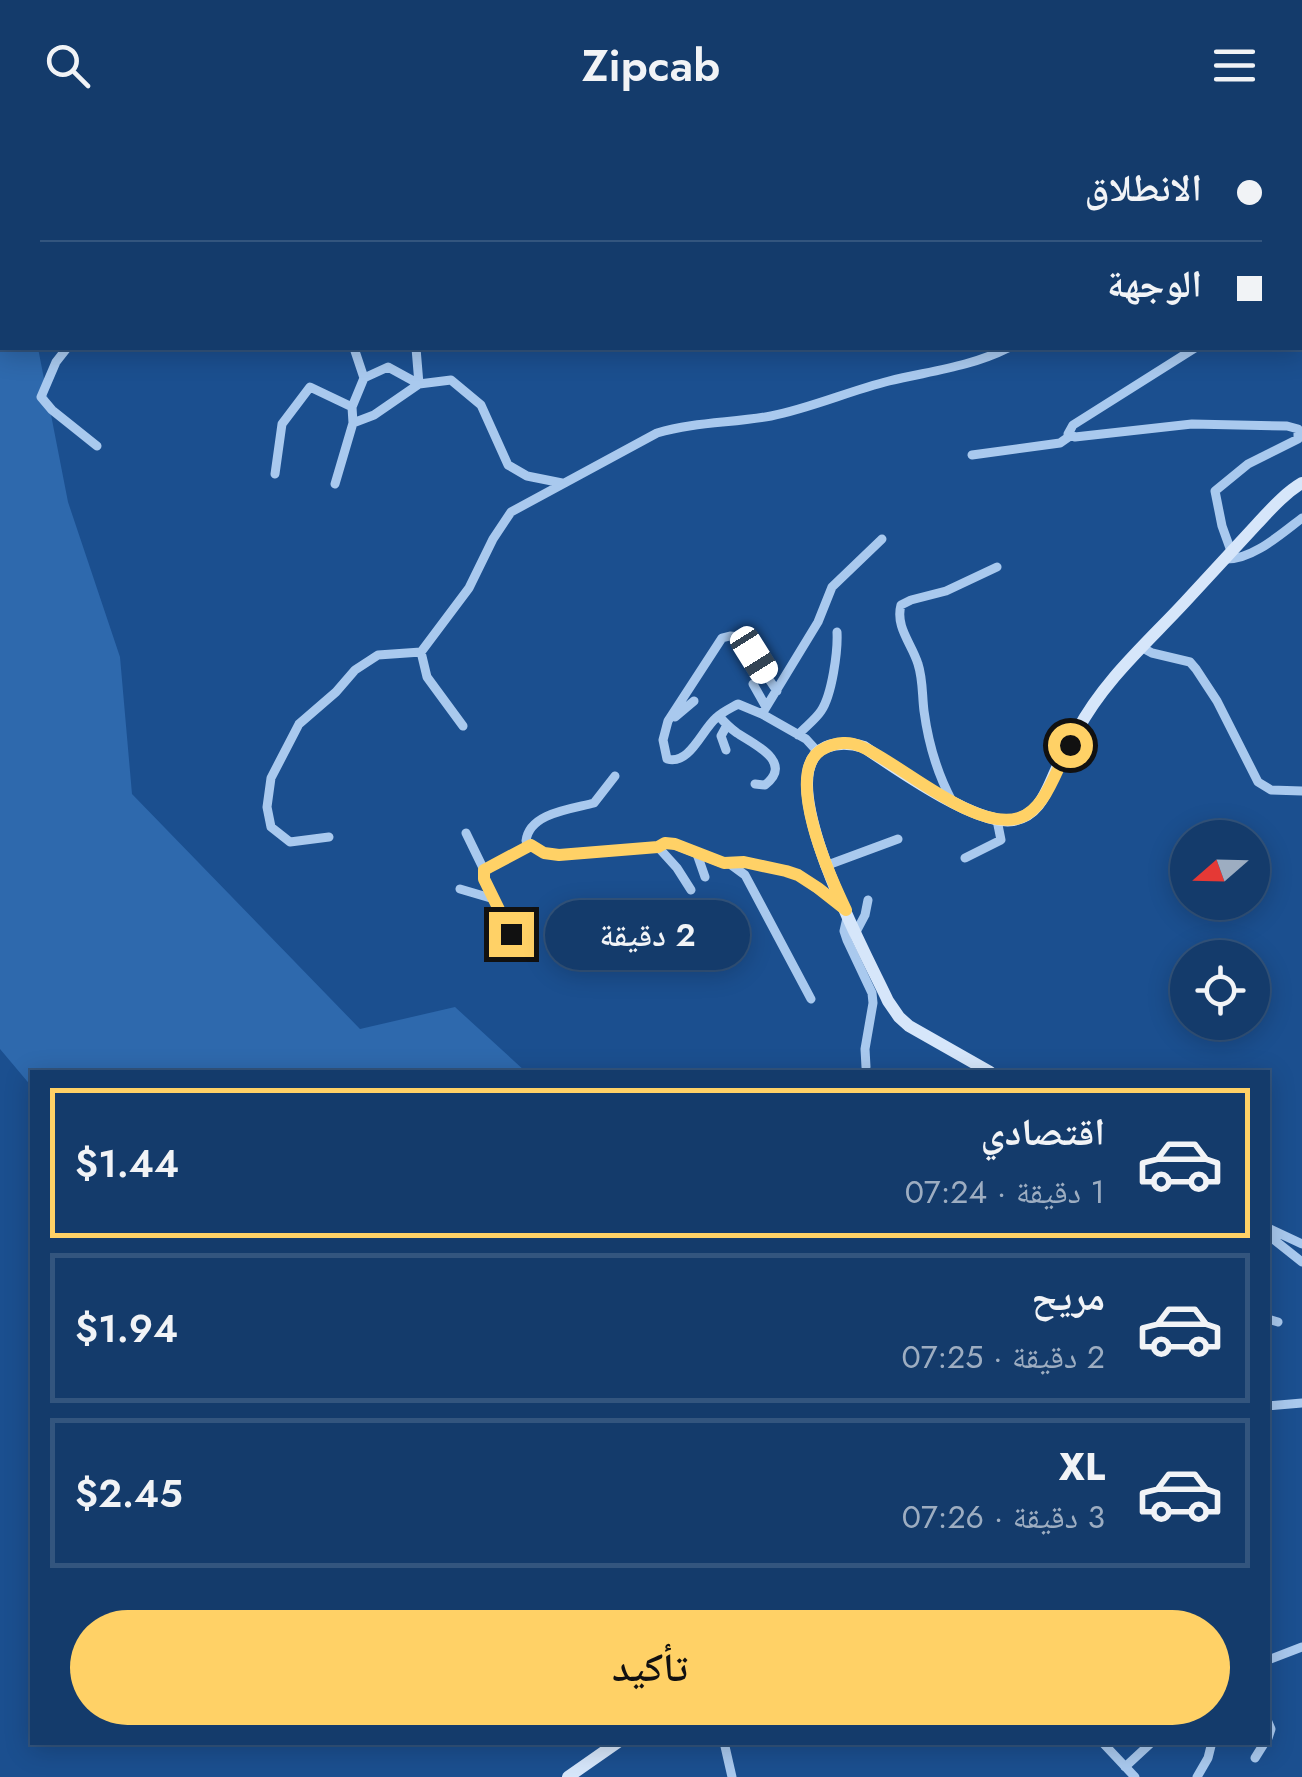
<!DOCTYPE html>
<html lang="ar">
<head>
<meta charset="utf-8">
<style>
	body { margin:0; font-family:Jost,"Noto Naskh Arabic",sans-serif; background:#214673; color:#f1f3f6; direction:rtl; height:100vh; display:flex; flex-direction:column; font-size:38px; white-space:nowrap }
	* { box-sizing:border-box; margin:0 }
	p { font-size:32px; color:#9dadc1 }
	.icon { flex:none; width:55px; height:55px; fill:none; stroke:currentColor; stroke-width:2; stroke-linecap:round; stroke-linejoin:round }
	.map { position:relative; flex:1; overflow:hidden; direction:ltr }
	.panel { position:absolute; left:30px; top:940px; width:1240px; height:675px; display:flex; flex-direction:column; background:#143b6b; border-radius:0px; box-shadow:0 5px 25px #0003,0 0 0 2px #33557e; direction:rtl }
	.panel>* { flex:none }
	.guide { position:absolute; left:0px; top:0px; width:1302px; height:220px; box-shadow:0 5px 25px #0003,0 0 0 2px #33557e; direction:rtl; display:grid; align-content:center; height:220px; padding:0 40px; background:#143b6b }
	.needle { width:65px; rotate:250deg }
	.fabs { position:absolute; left:1170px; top:690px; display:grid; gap:20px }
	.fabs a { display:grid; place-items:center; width:100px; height:100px; border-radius:50%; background:#143b6b; box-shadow:0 5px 25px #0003,0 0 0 2px #33557e; font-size:50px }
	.end { position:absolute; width:45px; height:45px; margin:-22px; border:12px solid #ffd166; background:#111; box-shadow:0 0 0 5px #111 }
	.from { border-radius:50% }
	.bubble { position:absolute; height:70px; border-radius:35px; background:#143b6b; box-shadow:0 5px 25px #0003,0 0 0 2px #33557e; font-size:32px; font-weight:600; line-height:70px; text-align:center; direction:rtl }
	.car { position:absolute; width:30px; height:60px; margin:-30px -15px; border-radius:12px; box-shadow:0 0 8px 2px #0007; background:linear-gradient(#fff 24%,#345 0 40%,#fff 0 76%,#345 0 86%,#fff 0) }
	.guide b { display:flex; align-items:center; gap:35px; height:95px; font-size:38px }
	.guide b+b { border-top:2px solid #33557e }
	.guide i { width:25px; height:25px; background:#f1f3f6 }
	ul { padding:18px 0 0; list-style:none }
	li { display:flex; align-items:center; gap:30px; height:150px; margin:0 20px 15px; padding:0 20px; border:5px solid #33557e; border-radius:0px }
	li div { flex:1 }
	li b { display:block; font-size:38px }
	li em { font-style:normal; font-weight:600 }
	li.active { border-color:#ffd166 }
	li>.icon { width:90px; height:90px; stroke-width:1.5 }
	.button { display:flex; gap:20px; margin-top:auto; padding:20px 40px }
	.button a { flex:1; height:115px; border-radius:60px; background:#ffd166; color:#111; font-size:40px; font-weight:600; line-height:115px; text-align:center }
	header { display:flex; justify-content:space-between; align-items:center; height:130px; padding:0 40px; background:#143b6b; font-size:45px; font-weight:600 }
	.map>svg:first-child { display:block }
	.green { fill:#2e69ad }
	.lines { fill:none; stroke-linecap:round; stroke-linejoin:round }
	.street { stroke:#a9c9ee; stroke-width:9 }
	.secondary { stroke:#d6e6fa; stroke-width:12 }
	.route { stroke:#ffd166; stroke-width:12 }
</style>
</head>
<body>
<header><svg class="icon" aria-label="menu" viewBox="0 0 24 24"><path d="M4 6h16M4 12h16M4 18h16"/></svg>Zipcab<svg class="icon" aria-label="search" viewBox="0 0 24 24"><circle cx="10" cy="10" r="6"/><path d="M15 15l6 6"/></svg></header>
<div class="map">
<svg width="1302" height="1647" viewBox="0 0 1302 1647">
	<rect width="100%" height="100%" fill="#1b4f8f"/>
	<!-- green -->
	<path class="green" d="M2,200V218H38L68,372L120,527L132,664L360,899L455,877L526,942H32V957L0,919V202Z"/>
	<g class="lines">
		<!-- street -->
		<path class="street" d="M1155,0L1156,2
			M0,141H2
			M1300,148H1302
			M1300,165L1302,164
			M67,218L56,232L41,267L52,280L97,316
			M354,218L364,248
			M416,218L419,254
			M1195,218L1073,295L1068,304L1075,307L1192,294L1287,296L1298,299V309L1248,334L1215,361L1222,396L1231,421
			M419,254L388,237L364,248L352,277L353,293L374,285L419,254L451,250L481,275L508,335L527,346L562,353
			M972,325L1060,313L1070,306
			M275,344L282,294L310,257L352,277
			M335,354L353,293
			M1224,429C1251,431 1281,404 1302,388
			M1141,517L1152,523L1190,532L1196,539L1217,571L1258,652L1271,660L1302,661
			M421,522L427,547L463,596
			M753,554L766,577
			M762,584L738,574C731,578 722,582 716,588C701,601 690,635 667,629L663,610L668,591L722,508L730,506L740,507L777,561
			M719,586C724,592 730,598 737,603C754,614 794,632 765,655L755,654
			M675,587L694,571
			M798,605C805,597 815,590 821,581C832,565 838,521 837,502
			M726,620L721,606L727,595
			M817,621L806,609L762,584L818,492L832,457L882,409
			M615,646L594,673C571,679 529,683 526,711L544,723L559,725L658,717L665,713L675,715L719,732L730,734L744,732L786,741L798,745L844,778
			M952,671C937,643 928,611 924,581C922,565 923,549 918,534C912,514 895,497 901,475L911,470L946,461L997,437
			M466,703L484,740
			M329,707L290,712L271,697L267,677L271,648L299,594L336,562L355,540L378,525L421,522L469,458L493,409L511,382L657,303C694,292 733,293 771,286C811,278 849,261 889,251C930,241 970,237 1008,218
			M658,717L677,738L691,760
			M697,724L705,747
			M965,728L1001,710L997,690
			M730,734L745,745L811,869
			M825,736L898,709
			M460,759L494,769
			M847,788L844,801L847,810L872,863L873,873L865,919L866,937
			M856,802L865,785L868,770
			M511,804L484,749V740L531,715
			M1268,1098L1302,1114
			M1268,1105L1302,1132
			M1268,1189L1278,1192
			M1268,1276L1302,1273
			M1268,1530L1302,1517
			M1268,1592L1271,1599L1268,1608
			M724,1612L732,1647
			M1102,1612L1135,1647
			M1255,1628L1265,1612
			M1125,1637L1152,1612
			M1197,1647L1208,1628L1212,1612"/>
		<!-- secondary -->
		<path class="secondary" d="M990,942L909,896L899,887L888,871C870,831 765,642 826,617C839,612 851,613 864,617C895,638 977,696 1013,690C1042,685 1047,657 1059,634C1065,623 1071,612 1077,601C1104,550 1147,513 1185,472C1209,446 1233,420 1257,394C1271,379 1285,363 1302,353
			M568,1647L618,1612"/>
	</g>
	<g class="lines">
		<!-- route -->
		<path class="route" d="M511,804L484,749V740L531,715L544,723L559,725L658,717L665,713L675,714L724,733L744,732L786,741L798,745L818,758L846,780C831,749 780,638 825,618C836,612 850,611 862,617C901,634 975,702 1019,688C1046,680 1056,638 1070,615"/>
	</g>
</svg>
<div class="fabs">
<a><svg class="needle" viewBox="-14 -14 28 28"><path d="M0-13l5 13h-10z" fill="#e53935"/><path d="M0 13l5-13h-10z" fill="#9dadc1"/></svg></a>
<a><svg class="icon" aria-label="locate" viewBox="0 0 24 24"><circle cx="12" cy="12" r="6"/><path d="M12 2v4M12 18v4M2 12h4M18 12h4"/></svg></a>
</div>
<i class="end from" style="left:1070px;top:615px"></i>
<i class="end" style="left:511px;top:804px"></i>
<div class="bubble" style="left:545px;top:770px;width:205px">2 دقيقة</div>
<i class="car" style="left:754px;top:525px;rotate:148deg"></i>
<div class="guide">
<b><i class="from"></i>الانطلاق</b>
<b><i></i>الوجهة</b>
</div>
<section class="panel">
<ul>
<li class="active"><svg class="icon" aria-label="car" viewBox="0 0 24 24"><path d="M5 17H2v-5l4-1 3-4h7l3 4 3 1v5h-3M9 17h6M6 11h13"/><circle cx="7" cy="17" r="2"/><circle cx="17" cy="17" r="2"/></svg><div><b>اقتصادي</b><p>1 دقيقة · 07:24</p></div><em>$1.44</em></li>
<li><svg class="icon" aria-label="car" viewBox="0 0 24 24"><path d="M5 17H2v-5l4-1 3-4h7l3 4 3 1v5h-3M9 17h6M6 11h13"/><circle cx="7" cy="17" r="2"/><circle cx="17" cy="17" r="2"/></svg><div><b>مريح</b><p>2 دقيقة · 07:25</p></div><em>$1.94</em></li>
<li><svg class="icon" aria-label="car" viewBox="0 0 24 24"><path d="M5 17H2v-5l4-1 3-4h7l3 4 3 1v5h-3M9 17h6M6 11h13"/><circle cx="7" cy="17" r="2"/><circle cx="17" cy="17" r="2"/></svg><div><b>XL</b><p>3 دقيقة · 07:26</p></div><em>$2.45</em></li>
</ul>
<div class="button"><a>تأكيد</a></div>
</section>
</div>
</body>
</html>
